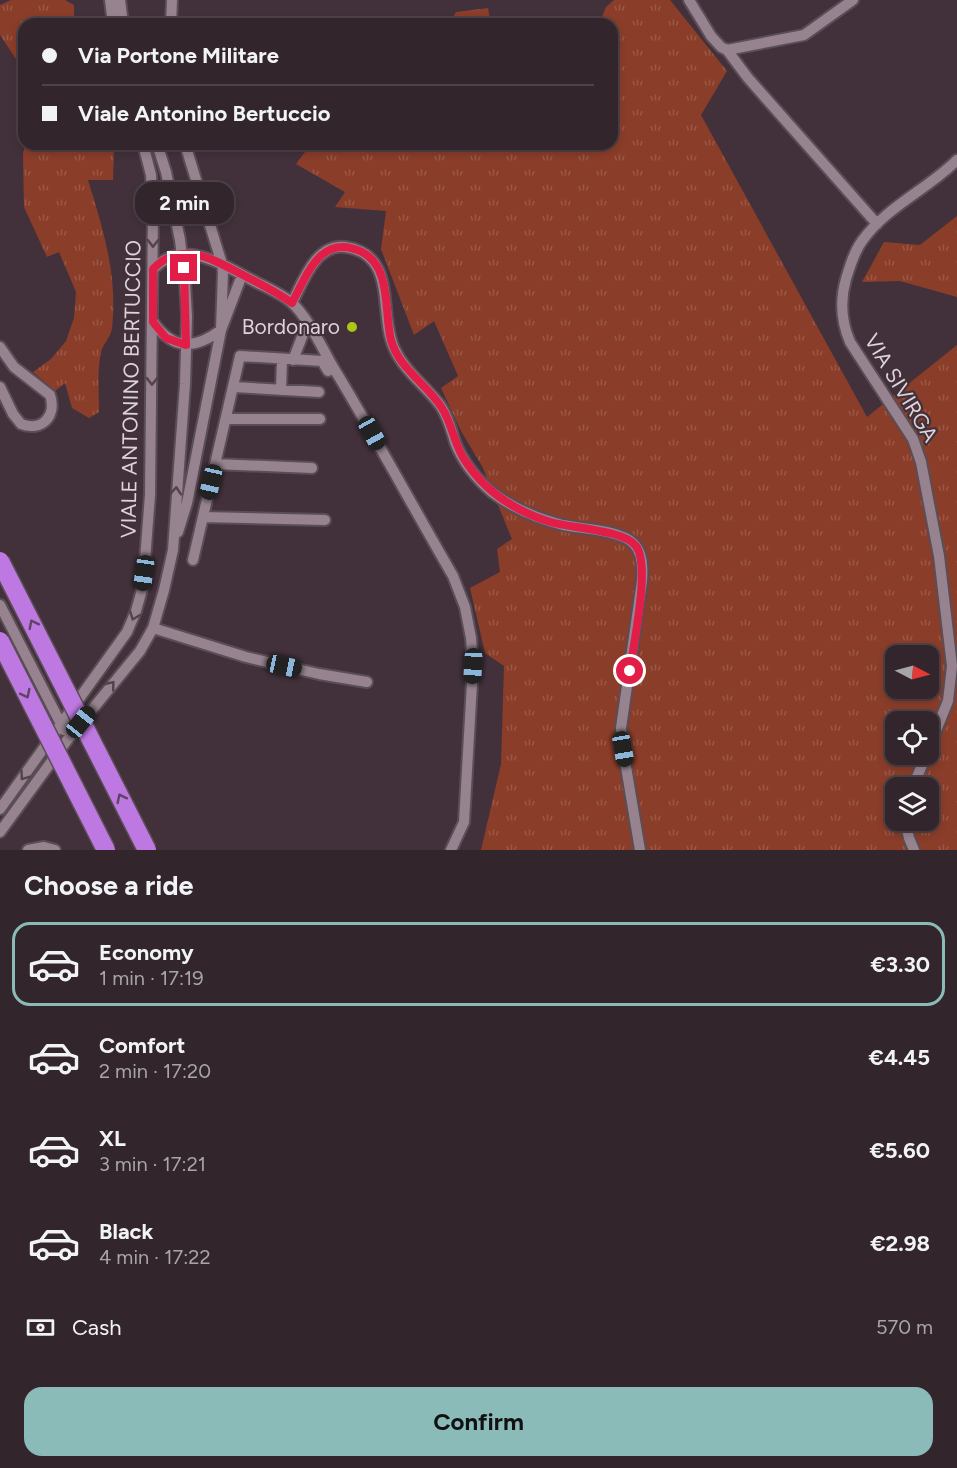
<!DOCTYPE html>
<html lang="en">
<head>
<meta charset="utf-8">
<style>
	body { margin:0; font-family:Figtree,sans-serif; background:#3a2d34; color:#f1f3f6; height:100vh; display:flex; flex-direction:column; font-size:22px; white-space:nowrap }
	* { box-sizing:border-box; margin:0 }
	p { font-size:20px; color:#a8a5a9 }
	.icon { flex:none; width:33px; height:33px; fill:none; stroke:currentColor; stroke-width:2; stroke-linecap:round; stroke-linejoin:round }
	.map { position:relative; height:850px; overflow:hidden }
	.panel { display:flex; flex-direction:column; background:#32252c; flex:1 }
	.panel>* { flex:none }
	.guide { position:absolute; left:18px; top:18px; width:600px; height:132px; border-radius:18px; box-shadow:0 3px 9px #0003,0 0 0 2px #4d4248; display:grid; align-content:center; height:132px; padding:0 24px; background:#32252c }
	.needle { width:39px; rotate:96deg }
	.tools { position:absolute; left:885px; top:645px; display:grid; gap:12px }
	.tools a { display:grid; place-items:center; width:54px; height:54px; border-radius:12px; background:#32252c; box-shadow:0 3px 9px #0003,0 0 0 2px #4d4248; font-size:30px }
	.end { position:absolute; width:27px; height:27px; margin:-14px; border:8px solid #e11d48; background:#fff; box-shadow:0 0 0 3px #fff }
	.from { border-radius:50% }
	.bubble { position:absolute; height:42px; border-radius:18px; background:#32252c; box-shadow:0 3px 9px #0003,0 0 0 2px #4d4248; font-size:20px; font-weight:700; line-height:42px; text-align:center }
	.car { position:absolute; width:18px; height:36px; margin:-18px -9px; border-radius:8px; box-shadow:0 0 4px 2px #0007; background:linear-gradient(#222 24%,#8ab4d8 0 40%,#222 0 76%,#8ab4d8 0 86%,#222 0) }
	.guide b { display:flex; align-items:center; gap:21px; height:57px; font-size:22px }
	.guide b+b { border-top:2px solid #4d4248 }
	.guide i { width:15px; height:15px; background:#f1f3f6 }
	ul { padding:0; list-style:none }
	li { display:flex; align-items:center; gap:18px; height:84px; margin:0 12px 9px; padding:0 12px; border:3px solid transparent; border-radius:18px }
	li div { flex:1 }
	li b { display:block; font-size:22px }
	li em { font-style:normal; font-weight:700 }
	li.selected { border-color:#8bbbb9 }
	li>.icon { width:54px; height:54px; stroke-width:1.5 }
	h2 { padding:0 24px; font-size:27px; line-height:72px }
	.pay { display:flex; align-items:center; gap:15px; height:66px; padding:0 24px; font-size:22px }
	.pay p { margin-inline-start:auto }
	.action { display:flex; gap:12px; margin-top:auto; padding:12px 24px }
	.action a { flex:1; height:69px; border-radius:18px; background:#8bbbb9; color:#111; font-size:24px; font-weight:700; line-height:69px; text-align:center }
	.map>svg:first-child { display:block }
	.grass { fill:url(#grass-tufts); fill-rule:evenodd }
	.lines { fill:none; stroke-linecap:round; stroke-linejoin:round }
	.minor-casing { stroke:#5b4d55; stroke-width:14 }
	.minor { stroke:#97838f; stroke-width:10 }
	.highway-bridge-casing { stroke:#5b4d55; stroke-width:21; stroke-linecap:butt }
	.highway-bridge { stroke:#bd79e1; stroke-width:18 }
	.oneway { stroke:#53414c }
	.oneway2 { stroke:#614364 }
	.route { stroke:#e11d48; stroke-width:8 }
	.poi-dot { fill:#adc60f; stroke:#42313b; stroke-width:2 }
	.labels { text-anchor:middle; stroke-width:4.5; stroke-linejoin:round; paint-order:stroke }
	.poi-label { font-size:21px; fill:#ded3d9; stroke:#42313b; text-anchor:end }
	.street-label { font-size:21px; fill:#ded3d9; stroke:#42313b }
</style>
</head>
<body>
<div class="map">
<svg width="957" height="850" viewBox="0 0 957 850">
	<defs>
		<pattern id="grass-tufts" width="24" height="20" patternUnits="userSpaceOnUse" patternTransform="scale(1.5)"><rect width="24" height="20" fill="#8a3d29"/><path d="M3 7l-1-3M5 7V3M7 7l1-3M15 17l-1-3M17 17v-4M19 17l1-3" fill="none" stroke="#9a5847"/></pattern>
	</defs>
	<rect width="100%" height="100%" fill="#42313b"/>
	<!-- grass -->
	<path class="grass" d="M11,0H65L74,5V24H24V99L18,62L0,35V5Z
		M614,0H670L727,71L701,115L867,417L957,345V850H481L501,764L504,666L485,653L470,588L500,572L497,549L512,539L482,466L462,433L441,388L458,376L434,321L414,335L381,249L386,211L335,207L345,192L296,164L308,148L327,149L330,144H612V24H599L606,7ZM896,656H928V688H896ZM896,722H928V754H896ZM896,788H928V820H896Z
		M488,8L491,24H449L456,12Z
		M25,144H59L68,148L70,144H94L114,150L113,180H88C103,229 118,275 112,328C111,337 103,344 101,352C97,372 99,392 99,412L89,418L72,408L65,383L55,391L33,372L51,359L66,341L74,318L76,292L59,252L47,257L24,207L23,154Z
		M957,216V297L900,281L862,282L884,242L920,245Z"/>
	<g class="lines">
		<defs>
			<path id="minor" d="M110,0L113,24
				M120,0L123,24
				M689,0L711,36L721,47L727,50L748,78L877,224
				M171,24L172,0
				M727,50L804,35L853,0
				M153,269C184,238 221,264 252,280C265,287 280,293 291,302C308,317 322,348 333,367C375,436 413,507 453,576L465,607L471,638L473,666L464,822L451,850
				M292,303C303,282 315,244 345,247C398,254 378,313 394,348C404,371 425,385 440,405C448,416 451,429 455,442C462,461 477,480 493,493C513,508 539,519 563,525C581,529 620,530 633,543C643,552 643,568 642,581L621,728L623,749L640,850
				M153,322C173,350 194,350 221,330L242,275
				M0,347L14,367L50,395C57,416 42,432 21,424L13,414L0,387
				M293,360L307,324
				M233,387L319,392
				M281,390L282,359
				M226,419H320
				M215,464L312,468
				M203,517L325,520
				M178,532L187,503L221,330L223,272L222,264L185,144
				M193,560L240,356L322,361L328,371
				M0,605L64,730
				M153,628L246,657L319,674L367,682
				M928,750L948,701L952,666L939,556L921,462L913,439L850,342C841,321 840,300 846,279C850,266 854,252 862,241C886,207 928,189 957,160
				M912,788L927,754
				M0,809L127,632L136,611L143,586L150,495L153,213L151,175L143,144
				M905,820L909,838L914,850
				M0,832L68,739L140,651L153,628L164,590L173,550L185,384L187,316L185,282L180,240L166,172L157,144
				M28,850L44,847L55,850"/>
		</defs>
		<!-- minor casing -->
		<use href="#minor" class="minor-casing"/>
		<!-- minor -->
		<use href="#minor" class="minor"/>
		<defs>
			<path id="highway-bridge" d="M0,561L147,850
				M0,641L106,850"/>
		</defs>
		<!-- highway-bridge casing -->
		<use href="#highway-bridge" class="highway-bridge-casing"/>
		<!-- highway-bridge -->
		<use href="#highway-bridge" class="highway-bridge"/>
	</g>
	<!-- one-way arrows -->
	<defs><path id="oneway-chevron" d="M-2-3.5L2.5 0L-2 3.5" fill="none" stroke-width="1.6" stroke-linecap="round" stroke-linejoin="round" transform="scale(1.5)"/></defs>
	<g class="oneway">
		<use href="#oneway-chevron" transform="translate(153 243) rotate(91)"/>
		<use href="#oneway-chevron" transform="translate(152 381) rotate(91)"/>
		<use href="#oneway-chevron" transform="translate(176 491) rotate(-86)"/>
		<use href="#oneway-chevron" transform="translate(134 616) rotate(111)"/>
		<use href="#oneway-chevron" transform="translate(111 685) rotate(-51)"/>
		<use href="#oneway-chevron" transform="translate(24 776) rotate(126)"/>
	</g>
	<g class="oneway2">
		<use href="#oneway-chevron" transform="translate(33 624) rotate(-117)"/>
		<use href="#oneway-chevron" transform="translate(26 694) rotate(63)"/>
		<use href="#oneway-chevron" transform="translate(121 798) rotate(-117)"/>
	</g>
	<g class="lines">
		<!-- route -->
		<path class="route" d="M184,268L186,345L166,338L153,322V269C182,239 214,260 243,275C260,284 277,292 292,303C307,275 321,232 362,252C392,267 384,313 391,340C399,369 427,384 442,408C453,425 454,446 466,462C486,492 515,511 550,522C570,528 624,530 636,546C651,566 633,645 630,671"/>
	</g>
	<!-- markers -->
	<circle class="poi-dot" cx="352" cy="327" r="6"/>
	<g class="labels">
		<!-- poi labels -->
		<g class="poi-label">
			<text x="340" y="334">Bordonaro</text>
		</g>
		<!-- street labels -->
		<g class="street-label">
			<text transform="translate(901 388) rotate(59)" y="7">VIA SIVIRGA</text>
			<text transform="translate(131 389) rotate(-89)" y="7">VIALE ANTONINO BERTUCCIO</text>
		</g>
	</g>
</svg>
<div class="tools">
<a><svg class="needle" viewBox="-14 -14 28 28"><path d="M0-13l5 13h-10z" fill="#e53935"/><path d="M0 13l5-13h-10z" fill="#a8a5a9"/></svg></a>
<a><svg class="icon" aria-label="locate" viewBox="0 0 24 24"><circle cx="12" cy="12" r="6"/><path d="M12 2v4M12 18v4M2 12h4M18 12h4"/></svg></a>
<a><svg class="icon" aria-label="layers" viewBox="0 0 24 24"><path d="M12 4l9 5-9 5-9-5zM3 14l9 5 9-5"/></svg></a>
</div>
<i class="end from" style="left:630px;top:671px"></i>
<i class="end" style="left:184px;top:268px"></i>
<div class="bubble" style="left:135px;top:182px;width:99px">2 min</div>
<i class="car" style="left:372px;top:433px;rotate:151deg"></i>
<i class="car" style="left:211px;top:482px;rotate:193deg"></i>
<i class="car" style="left:144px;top:573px;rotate:188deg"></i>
<i class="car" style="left:284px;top:666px;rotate:102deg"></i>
<i class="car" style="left:473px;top:666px;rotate:183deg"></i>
<i class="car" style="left:81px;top:722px;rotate:39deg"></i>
<i class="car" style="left:623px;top:749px;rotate:170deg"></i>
<div class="guide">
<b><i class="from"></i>Via Portone Militare</b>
<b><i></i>Viale Antonino Bertuccio</b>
</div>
</div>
<section class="panel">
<h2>Choose a ride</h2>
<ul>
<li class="selected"><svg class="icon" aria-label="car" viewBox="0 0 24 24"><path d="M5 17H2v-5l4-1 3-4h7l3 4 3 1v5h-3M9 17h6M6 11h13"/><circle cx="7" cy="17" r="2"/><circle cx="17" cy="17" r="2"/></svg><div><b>Economy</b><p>1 min · 17:19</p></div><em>€3.30</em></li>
<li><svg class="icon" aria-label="car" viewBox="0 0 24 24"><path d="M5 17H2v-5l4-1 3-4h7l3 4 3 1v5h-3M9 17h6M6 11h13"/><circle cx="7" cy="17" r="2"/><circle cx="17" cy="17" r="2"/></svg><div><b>Comfort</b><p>2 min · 17:20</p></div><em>€4.45</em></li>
<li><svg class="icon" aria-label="car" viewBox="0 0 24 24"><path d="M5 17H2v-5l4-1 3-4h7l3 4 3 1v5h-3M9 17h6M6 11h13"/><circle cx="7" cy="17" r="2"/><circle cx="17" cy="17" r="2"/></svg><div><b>XL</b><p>3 min · 17:21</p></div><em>€5.60</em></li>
<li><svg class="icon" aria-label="car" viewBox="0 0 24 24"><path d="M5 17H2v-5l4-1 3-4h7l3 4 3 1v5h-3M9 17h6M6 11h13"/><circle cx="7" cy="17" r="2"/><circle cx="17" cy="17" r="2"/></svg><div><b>Black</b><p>4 min · 17:22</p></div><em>€2.98</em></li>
</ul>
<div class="pay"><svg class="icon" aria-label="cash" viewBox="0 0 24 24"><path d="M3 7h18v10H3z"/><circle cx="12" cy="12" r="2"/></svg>Cash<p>570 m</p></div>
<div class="action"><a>Confirm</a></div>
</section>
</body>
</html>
